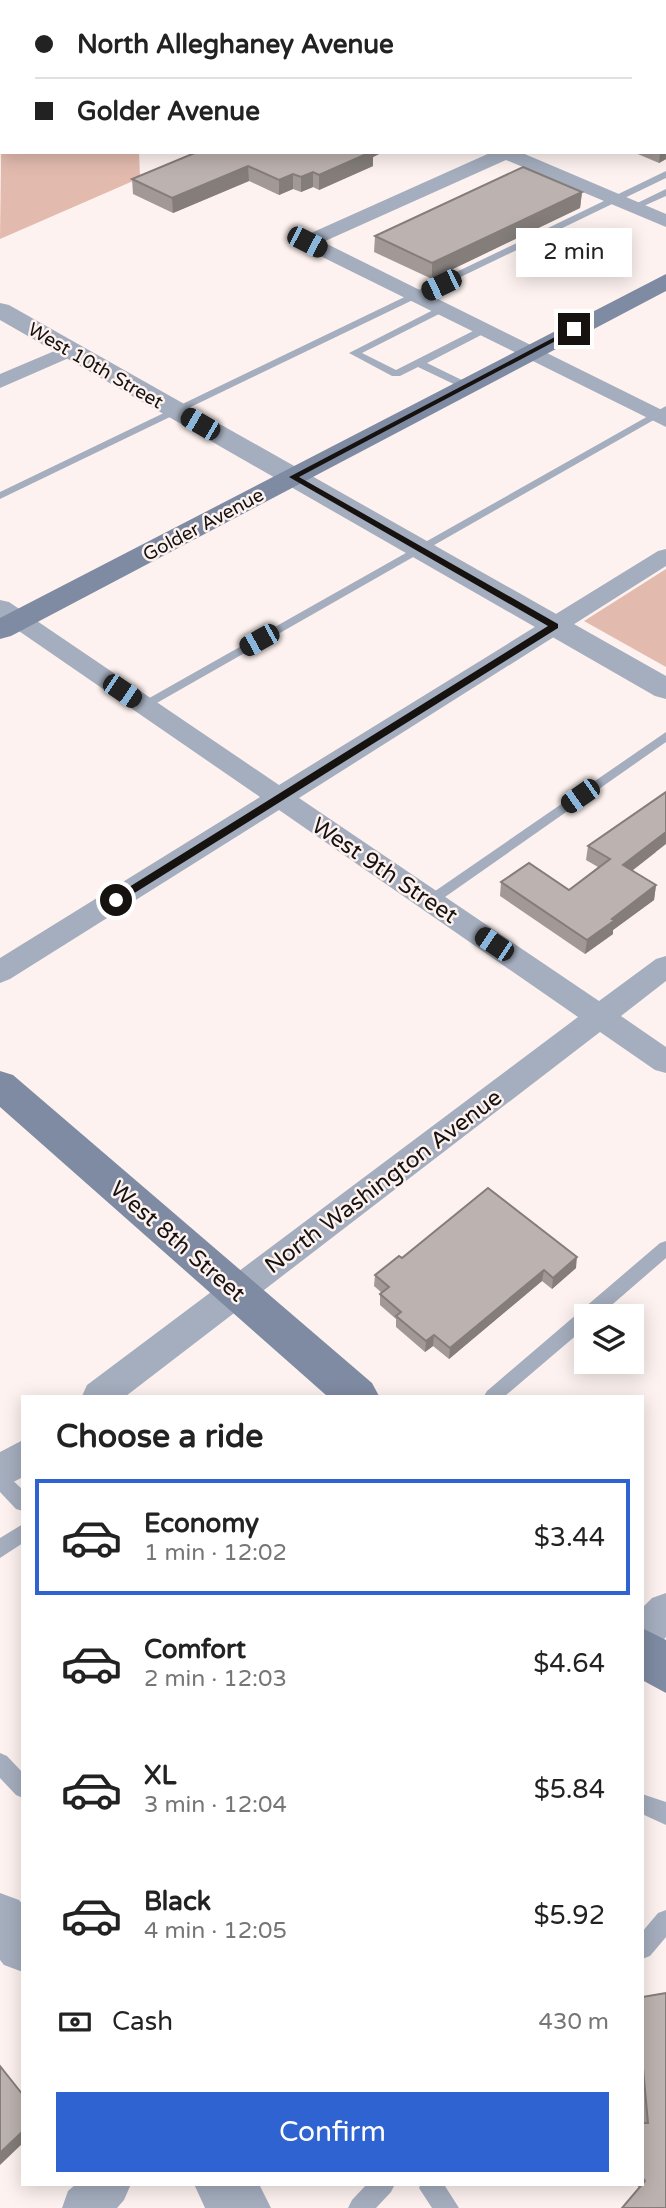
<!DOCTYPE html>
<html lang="en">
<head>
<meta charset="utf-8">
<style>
	body { margin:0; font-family:"Varela Round",sans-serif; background:#f6f6f6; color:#222; height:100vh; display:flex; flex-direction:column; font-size:26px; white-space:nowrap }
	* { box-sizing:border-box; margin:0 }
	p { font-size:23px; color:#767676 }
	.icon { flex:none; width:38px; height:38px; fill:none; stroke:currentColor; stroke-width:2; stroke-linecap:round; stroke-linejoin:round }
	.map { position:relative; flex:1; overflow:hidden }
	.drawer { position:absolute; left:21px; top:1395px; width:623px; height:791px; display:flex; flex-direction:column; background:#fff; border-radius:0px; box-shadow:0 4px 18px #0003 }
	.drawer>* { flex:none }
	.banner { position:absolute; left:0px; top:0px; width:667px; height:154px; box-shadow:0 4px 18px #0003; display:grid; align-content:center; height:154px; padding:0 35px; background:#fff }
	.buttons { position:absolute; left:574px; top:1304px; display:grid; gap:14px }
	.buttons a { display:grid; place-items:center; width:70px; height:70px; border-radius:0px; background:#fff; box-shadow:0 4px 18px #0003; font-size:35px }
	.end { position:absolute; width:32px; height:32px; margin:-16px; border:9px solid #151210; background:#fff; box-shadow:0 0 0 4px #fff }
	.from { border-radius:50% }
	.bubble { position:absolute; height:49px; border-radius:0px; background:#fff; box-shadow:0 4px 18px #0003; font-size:23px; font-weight:600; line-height:49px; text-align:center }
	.car { position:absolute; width:21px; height:42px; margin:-21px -10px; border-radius:9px; box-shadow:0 0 5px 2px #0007; background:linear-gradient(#222 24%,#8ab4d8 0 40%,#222 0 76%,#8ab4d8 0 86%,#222 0) }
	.banner b { display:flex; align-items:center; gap:24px; height:66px; font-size:26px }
	.banner b+b { border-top:2px solid #e0e0e0 }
	.banner i { width:18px; height:18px; background:#222 }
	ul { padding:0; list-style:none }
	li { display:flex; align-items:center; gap:21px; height:116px; margin:0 14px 10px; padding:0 21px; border:4px solid transparent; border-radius:0px }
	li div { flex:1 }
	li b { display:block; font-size:26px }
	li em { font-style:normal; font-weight:600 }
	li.current { border-color:#2e63d1 }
	li>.icon { width:63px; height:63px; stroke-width:1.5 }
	h2 { padding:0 35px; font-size:32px; line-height:84px }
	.pay { display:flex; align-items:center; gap:18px; height:77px; padding:0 35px; font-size:26px }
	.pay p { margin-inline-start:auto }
	.button { display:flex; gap:14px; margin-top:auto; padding:14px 35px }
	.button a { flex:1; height:80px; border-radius:0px; background:#2e63d1; color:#fff; font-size:28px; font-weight:600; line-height:80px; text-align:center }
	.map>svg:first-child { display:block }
	.green { fill:#e2bbae }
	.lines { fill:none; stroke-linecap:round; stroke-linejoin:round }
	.service { fill:#a5aebe; fill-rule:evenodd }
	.minor { fill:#a5aebe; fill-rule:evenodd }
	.tertiary { fill:#a5aebe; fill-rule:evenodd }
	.secondary { fill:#7f8ba3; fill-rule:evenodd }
	.wall { fill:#a29996 }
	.shaded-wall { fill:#847d7a }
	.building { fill:#bcb2af; stroke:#847d7a; stroke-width:2 }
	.route { fill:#151210 }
	.labels { text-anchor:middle; stroke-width:5; stroke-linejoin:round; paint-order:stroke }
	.far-street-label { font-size:19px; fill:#151210; stroke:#fdf2ef }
	.street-label { font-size:23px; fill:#151210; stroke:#fdf2ef }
</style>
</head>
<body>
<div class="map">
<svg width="666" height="2208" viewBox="0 0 666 2208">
	<rect width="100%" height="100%" fill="#fdf2ef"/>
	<!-- green -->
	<path class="green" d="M2,89V152H139L140,178L0,239Z
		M666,569V667L584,621Z"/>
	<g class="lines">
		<!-- service -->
		<path class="service" d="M253,0H263L251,2Z
			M666,171V178L0,499V492Z
			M666,189V196L637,209L629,207Z
			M441,306L446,309L445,311L362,353L396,370L479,328H487V332L427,363L470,384V388H462L418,367L400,376H392L349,353Z
			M666,406V413L148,708H138L137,705Z
			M666,732V742L435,904H425L423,901L425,898Z
			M666,1241V1258L599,1316H586V1327L505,1396H484L487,1391L660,1243Z
			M0,1472L6,1474L23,1490V1511L16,1509L0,1492Z
			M23,1524V1543L0,1558V1538Z
			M0,1753L7,1756L23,1773V1798L16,1795L0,1778Z
			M642,1794L666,1802V1825L642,1814Z
			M666,1910V1937L650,1956L642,1959V1932L658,1913Z
			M367,2184H395L391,2192L376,2208H348L352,2200Z
			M421,2184H446L445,2186L459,2208H432L419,2188Z"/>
		<!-- minor -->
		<path class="minor" d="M159,0H175L176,2H160Z
			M665,72H666V82H665Z
			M492,152H520L666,214V227L506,160L323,242L666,412V427L300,246L297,242L300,238Z
			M71,344L78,346L81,350L78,354L0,388V374Z
			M666,549V566L299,798L599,1001L656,959L666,956V981L621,1016L666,1047V1073L655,1070L600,1032L126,1396H82L87,1385L578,1017L279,810L10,979L0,983V958L260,797L0,618V600L9,602L279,785L658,551Z
			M23,1440V1477L0,1489V1452Z
			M666,1593V1637L656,1648L642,1653V1608L652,1598Z
			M76,2184H131L124,2200L117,2208H62L68,2191Z"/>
		<!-- tertiary -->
		<path class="tertiary" d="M0,303L9,305L666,676V699L655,696L0,320Z
			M0,1893L19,1900L23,1905V1972L4,1965L0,1960Z
			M194,2184H259L271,2208H205Z"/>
		<!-- secondary -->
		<path class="secondary" d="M666,274V291L11,636L0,639V618Z
			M0,1071L13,1075L372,1383L379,1396H327L0,1107Z
			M642,1628L666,1640V1693L642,1680Z"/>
	</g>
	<!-- wall -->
	<path class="wall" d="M622,0H666V16L665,15V2H627Z
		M186,152H383L373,157V166L319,190L313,187L301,192L293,189L279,195L249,181L173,213L133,194L132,179L191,154Z
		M633,152H665L666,159L659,163Z
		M582,192L580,208L432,279L374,252L375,236Z
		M588,846L656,852L632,871L656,885L654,900L613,930V934L585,954L500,896L501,882L569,890L598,867L586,860Z
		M402,1258L576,1268L552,1289L542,1281L449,1359L433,1346L425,1352L396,1327V1319L380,1305V1294L382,1293L374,1286L375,1275Z
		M642,1997L666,2208L639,2188L636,2184H642Z"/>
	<!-- shaded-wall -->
	<path class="shaded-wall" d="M666,145V159L659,163L660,152H665V146Z
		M363,152H383L373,157V166L319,190V175Z
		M248,166L249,181L173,213L172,198Z
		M313,172V187L301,192V177Z
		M293,174V189L279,195V180Z
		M582,192L580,208L432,279V263Z
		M666,832V844L621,879L623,865Z
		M656,885L654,900L613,930V934L585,954L587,940L612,919Z
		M577,1257L576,1268L552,1289L553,1278Z
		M544,1270L542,1281L449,1359L450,1348Z
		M434,1335L433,1346L425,1352L426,1341Z
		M23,2131V2143L0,2165V2153Z"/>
	<!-- building -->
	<path class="building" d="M285,0H573L572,2L282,1Z
		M665,91H666V145L665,146Z
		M197,152H371L319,175L313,172L301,177L293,174L279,180L248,166L172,198L132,179Z
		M523,167L582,192L432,263L375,236Z
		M666,792V832L623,865L656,885L612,919L615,920L587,940L501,882L529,863L569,890L610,859L588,846Z
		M488,1188L577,1257L553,1278L544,1270L450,1348L434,1335L426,1341L396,1316L401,1312L380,1294L389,1287L375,1275L399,1256L402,1258Z
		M666,1993V2208H622L645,2181L642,2177V2123H648L642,2057V1997Z
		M0,2066L23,2095V2131L0,2153Z"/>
	<!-- route -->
	<path class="route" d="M572,328L578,329L299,477L558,624V628L120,902H113V897L548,626L289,477Z"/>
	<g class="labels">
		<!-- far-street labels -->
		<g class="far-street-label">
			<text transform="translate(96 365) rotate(30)" y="7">West 10th Street</text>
			<text transform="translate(203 524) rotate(-28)" y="7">Golder Avenue</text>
		</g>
		<!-- street labels -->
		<g class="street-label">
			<text transform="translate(385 870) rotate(34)" y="8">West 9th Street</text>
			<text transform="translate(383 1181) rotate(-37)" y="8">North Washington Avenue</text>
			<text transform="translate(178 1241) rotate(41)" y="8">West 8th Street</text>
		</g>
	</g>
</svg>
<div class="buttons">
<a><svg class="icon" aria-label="layers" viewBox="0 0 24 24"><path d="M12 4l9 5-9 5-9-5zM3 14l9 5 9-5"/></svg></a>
</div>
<i class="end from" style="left:116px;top:900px"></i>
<i class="end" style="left:574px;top:329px"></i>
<div class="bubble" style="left:516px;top:228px;width:116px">2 min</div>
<i class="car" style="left:307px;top:242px;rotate:117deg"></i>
<i class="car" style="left:441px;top:285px;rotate:244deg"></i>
<i class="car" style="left:200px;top:424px;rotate:300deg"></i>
<i class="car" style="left:259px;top:640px;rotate:241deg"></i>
<i class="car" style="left:122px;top:691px;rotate:124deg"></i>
<i class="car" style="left:580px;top:796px;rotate:235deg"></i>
<i class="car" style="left:494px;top:944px;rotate:304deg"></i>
<div class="banner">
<b><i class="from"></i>North Alleghaney Avenue</b>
<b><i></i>Golder Avenue</b>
</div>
<section class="drawer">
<h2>Choose a ride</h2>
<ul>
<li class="current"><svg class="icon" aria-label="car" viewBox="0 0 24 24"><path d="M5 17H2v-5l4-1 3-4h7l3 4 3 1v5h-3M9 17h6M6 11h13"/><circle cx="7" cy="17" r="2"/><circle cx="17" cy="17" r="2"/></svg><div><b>Economy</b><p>1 min · 12:02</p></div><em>$3.44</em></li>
<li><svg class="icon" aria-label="car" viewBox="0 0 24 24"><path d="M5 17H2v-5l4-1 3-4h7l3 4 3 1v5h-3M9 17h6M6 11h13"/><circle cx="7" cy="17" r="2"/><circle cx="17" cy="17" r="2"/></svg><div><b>Comfort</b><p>2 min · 12:03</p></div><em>$4.64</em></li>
<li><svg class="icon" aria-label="car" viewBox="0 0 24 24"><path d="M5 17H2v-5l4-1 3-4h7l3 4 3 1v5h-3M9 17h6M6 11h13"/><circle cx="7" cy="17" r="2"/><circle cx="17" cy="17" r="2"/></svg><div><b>XL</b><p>3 min · 12:04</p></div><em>$5.84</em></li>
<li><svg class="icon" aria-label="car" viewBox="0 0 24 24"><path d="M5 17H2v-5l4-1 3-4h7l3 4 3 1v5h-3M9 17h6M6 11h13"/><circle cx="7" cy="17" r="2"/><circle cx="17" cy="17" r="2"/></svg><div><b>Black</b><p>4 min · 12:05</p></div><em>$5.92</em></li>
</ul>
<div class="pay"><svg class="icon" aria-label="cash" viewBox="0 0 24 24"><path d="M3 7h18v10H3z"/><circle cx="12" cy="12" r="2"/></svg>Cash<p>430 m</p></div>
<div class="button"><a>Confirm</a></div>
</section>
</div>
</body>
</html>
